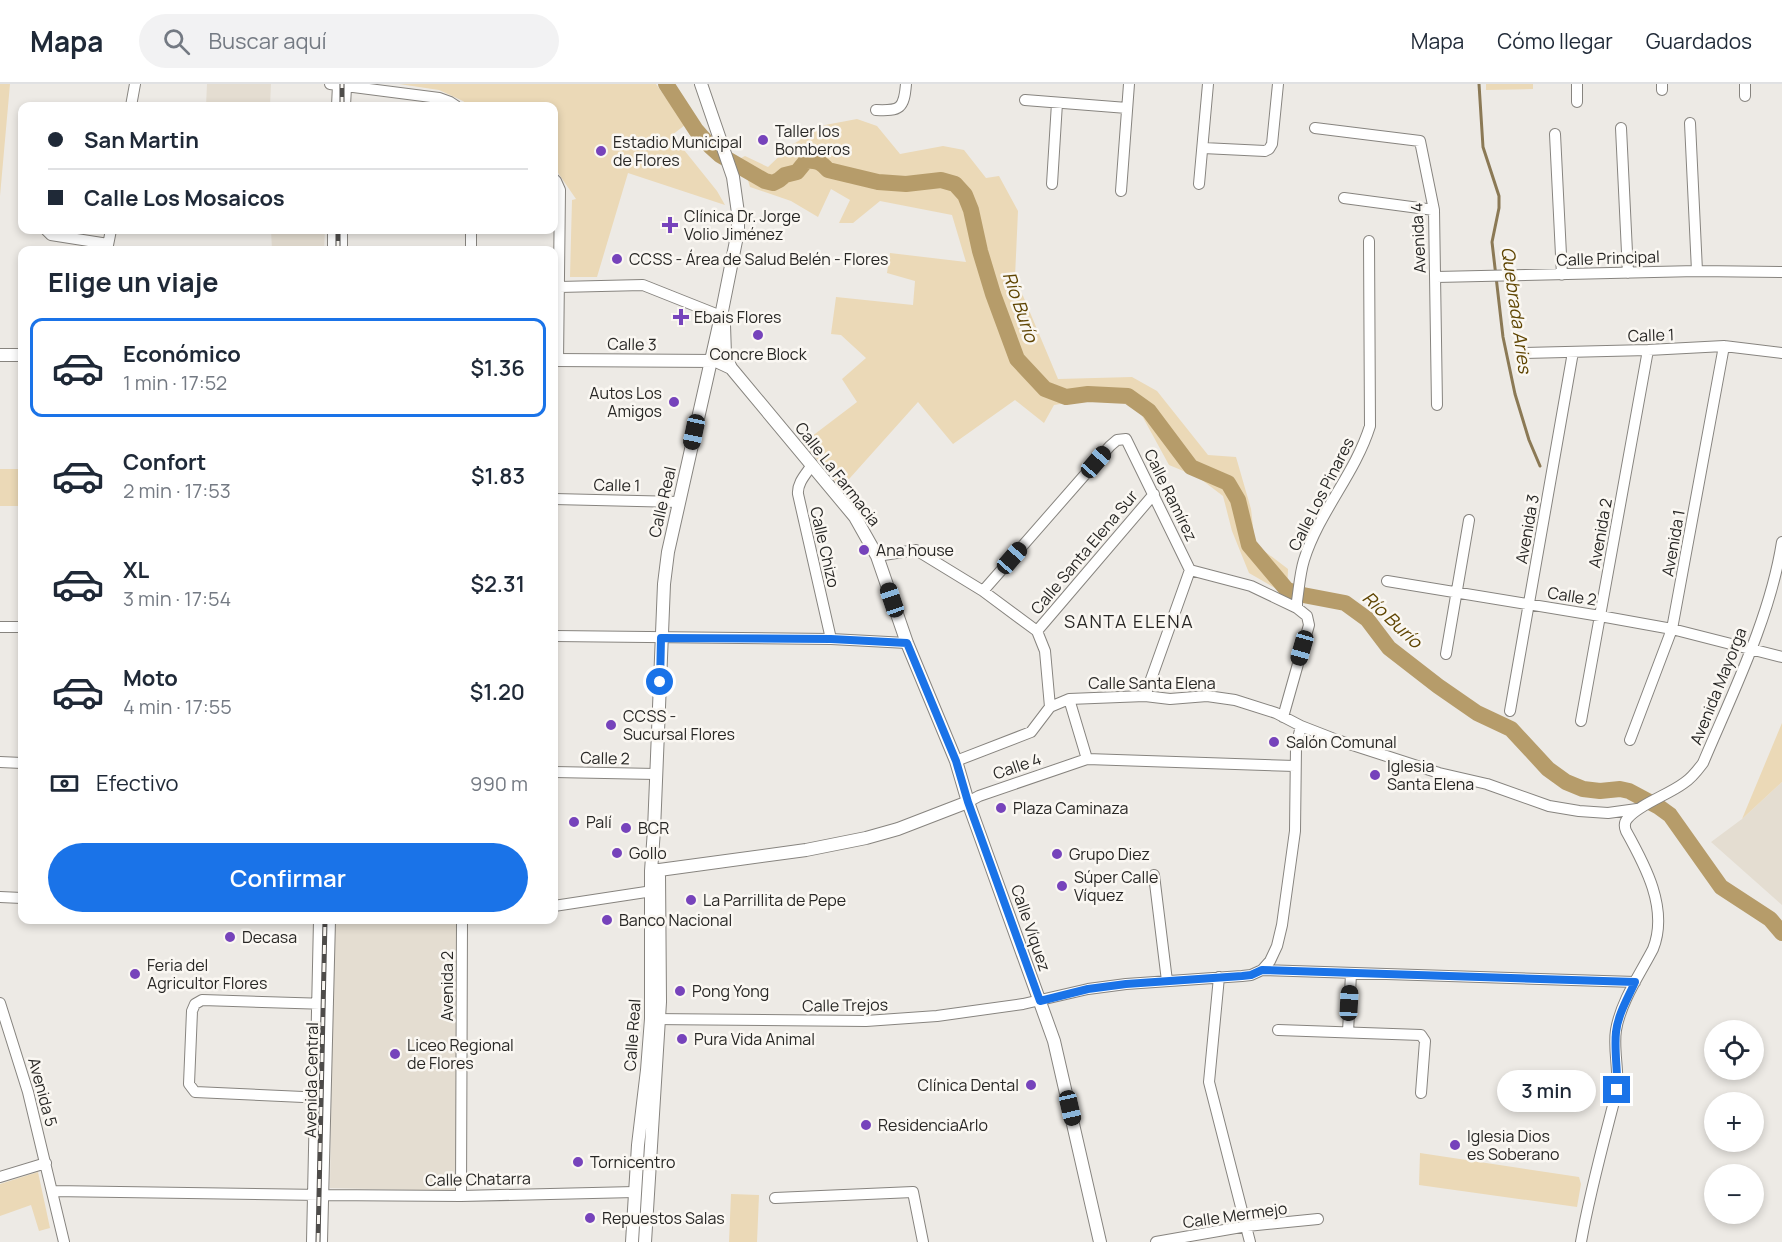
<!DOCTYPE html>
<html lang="es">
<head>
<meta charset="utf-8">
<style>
	body { margin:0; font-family:Manrope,sans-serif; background:#f2f2f3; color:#1f2937; height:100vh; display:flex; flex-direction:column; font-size:22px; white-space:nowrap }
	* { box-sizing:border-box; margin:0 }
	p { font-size:20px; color:#747a83 }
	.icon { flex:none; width:33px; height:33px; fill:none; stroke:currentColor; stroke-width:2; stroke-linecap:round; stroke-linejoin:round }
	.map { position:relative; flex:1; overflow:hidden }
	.sheet { position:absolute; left:18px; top:162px; width:540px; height:678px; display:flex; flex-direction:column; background:#fff; border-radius:12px; box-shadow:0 3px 9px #0003 }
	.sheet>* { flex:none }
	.hud { position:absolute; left:18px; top:18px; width:540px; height:132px; border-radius:12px; box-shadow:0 3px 9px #0003; display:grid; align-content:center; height:132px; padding:0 30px; background:#fff }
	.fabs { position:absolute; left:1704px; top:936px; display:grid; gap:12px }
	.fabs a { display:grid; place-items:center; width:60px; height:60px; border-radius:50%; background:#fff; box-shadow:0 3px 9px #0003; font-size:30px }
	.end { position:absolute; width:27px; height:27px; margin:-14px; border:8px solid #1a73e8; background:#fff; box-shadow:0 0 0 3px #fff }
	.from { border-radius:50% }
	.bubble { position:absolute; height:42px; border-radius:21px; background:#fff; box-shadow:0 3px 9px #0003; font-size:20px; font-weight:600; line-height:42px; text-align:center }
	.car { position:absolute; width:18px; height:36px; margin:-18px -9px; border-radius:8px; box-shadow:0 0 4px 2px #0007; background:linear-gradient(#222 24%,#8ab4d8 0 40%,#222 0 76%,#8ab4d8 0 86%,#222 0) }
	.hud b { display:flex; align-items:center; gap:21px; height:57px; font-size:22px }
	.hud b+b { border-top:2px solid #e0e1e3 }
	.hud i { width:15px; height:15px; background:#1f2937 }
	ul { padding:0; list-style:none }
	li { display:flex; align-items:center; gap:18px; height:99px; margin:0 12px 9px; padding:0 18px; border:3px solid transparent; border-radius:12px }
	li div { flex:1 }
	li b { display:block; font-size:22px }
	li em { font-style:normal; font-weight:600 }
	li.selected { border-color:#1a73e8 }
	li>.icon { width:54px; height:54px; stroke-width:1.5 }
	h2 { padding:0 30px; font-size:27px; line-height:72px }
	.pay { display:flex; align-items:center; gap:15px; height:66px; padding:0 30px; font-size:22px }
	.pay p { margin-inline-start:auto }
	.primary-button { display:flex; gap:12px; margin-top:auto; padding:12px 30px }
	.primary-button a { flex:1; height:69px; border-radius:36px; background:#1a73e8; color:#fff; font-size:24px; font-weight:600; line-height:69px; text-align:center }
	header { display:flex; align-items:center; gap:36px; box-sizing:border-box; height:84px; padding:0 30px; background:#fff; border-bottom:2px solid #e0e1e3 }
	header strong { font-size:28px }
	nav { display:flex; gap:33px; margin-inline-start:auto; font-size:21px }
	.search { width:420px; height:54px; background:#f2f2f3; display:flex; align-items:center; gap:15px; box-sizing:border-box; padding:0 21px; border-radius:33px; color:#747a83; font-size:22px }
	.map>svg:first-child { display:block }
	.built { fill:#e4ddd1 }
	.green { fill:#ebd9b7 }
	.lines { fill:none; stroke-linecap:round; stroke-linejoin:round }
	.stream { stroke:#8b7955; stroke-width:3 }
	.river { stroke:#b69c6a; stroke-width:16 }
	.minor-casing { stroke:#87847f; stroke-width:12 }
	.major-casing { stroke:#87847f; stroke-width:14 }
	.minor { stroke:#fff; stroke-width:10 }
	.major { stroke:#fff; stroke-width:12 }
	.rail-casing { stroke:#4e4c4a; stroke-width:5 }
	.rail { stroke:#faf7f2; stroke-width:3; stroke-dasharray:9; stroke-linecap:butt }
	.route { stroke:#1a73e8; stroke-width:8 }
	.poi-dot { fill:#7643bb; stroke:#faf7f2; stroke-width:2 }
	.labels { text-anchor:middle; stroke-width:5; stroke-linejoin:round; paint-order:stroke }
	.poi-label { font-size:16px; fill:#282725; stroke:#faf7f2; text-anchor:start }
	.street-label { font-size:16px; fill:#282725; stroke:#faf7f2 }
	.water-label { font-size:18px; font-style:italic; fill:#5f4502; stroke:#faf7f2 }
	.neighbourhood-label { font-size:18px; letter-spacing:1.5px; fill:#282725; stroke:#faf7f2 }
</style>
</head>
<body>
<header>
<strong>Mapa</strong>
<div class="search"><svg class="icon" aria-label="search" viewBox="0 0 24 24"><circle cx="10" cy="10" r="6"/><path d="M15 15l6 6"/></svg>Buscar aquí</div>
<nav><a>Mapa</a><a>Cómo llegar</a><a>Guardados</a></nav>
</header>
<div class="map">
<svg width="1782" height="1158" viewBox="0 0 1782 1158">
	<rect width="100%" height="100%" fill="#edeae5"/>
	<!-- built -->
	<path class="built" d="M207,0H271L270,22H206Z
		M271,146H325L324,166H272Z
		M1782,698V821L1711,758L1742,735Z
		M334,836H458L457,1107L330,1104Z"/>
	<!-- green -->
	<path class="green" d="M0,0H10L0,112Z
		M399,0H656L685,41L672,51L717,107L725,121L628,89L597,193H570L572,116L576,115L554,83V22H509L508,21L470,22L463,17L439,6Z
		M1486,0H1533V5L1486,6Z
		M857,35L877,42L900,70L943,62L964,66L986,94L999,92L1018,127L1015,193L1058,295L1132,293L1157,307L1208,371L1236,373L1251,425L1255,460L1288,485L1287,511L1249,489L1232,447L1223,412L1198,393L1169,381L1140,328L1123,314L1109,312L1054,321L1044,339L1015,316L953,360L918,318L841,404L803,359L857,318L842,295L866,274L841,251L831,250L836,213L913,221L915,197L887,189L890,169L966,178L952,131L880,117L853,139H839L850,116L831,105L818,133L791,117L750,103L741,74L745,72L768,83L790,62L825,41Z
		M0,385H22V422H0Z
		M1782,639V698L1742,735Z
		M1420,1069L1579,1093L1581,1100L1577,1123L1419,1101Z
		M38,1088L50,1144L39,1147L31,1121L0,1132V1100Z
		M731,1110L759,1111L757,1158H729Z"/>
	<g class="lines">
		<!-- stream -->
		<path class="stream" d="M1479,0L1483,63L1499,112V124L1492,158L1503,253L1515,310L1529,356L1540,382"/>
		<!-- river -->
		<path class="river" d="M666,0L696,46L710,62L720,71L765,97L773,99L779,96L785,91L797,88L806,77C816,76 821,78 828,86L878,98L906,100L941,96L955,100L965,111L971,126L980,167L993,210L1017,275L1045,305L1066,313L1088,310L1128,312L1149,327L1191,383L1228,399L1238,416L1249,461L1287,506L1303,511L1345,519L1367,535L1389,564L1438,602L1477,629L1511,645L1548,685L1566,698L1583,705L1600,707L1620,705L1629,707L1659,723L1670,731L1721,803L1770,835L1782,849"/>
		<defs>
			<path id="minor" d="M330,0L439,14L450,18L456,22
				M1662,0V6
				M1745,0V12
				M1025,16L1127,24
				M1577,18V0
				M131,22L135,0
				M337,22L338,1
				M345,22L346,3
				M876,26C900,27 904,25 906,0
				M1690,39L1697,187
				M1315,44L1420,57L1434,126L1437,321
				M1621,44L1628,189
				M1555,50L1562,191
				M1203,64L1265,67L1269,65L1272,60L1278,0
				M554,95L556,97L560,106L558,276
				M1052,100L1057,19
				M1199,100L1208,0
				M1121,107L1129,0
				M1344,114L1434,126
				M46,146L51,151L108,160
				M107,166L111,146
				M333,166V146
				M342,166V146
				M471,166V146
				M1436,193L1697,187L1782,188
				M559,203L643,201L721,232
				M1522,269L1648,266L1724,262L1782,269
				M812,381C806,390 797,399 798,410L831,555
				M554,415L679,418
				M877,472L916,466L983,507L1037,547L1045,567L1050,623
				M1190,486L1251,502L1297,524L1307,532L1309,541L1283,633
				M1387,497L1600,532L1672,545L1782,573
				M983,507L1110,362L1117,356L1126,355L1190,486L1145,612
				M1297,524V517C1299,504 1300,489 1304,476C1319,428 1355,390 1370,342L1369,157
				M0,543H22
				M1037,547L1154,410
				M554,552L831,555L907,559
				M1446,570L1469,436
				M1069,615L1087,675
				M1510,627L1573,268
				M1581,637L1648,266
				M1630,656L1672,545L1724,262
				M956,677L1031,648L1050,623L1069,615L1145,612L1170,615L1207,612L1235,616L1276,629L1301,642L1337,656L1439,689L1487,700L1549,722L1579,727L1608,729L1637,725
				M0,678L22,679
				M554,688L656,690
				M968,718L979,712L1087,675L1295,682
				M1154,791L1167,897
				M0,813L22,814
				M554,822L659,806
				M1262,886L1635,898
				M1219,893L1209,998L1250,1158
				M0,919L28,1008L64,1158
				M651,935L866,937L937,932L1023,920L1088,905L1126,900L1242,892L1251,891L1262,886L1270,877L1277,862L1282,841L1295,747L1296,663L1301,642
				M1278,946L1421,951L1425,957L1421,1009
				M1348,948L1351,890
				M325,1014L195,1008L189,1000L192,927L195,920L202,916L328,920
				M0,1093L46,1079
				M52,1107L322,1111L461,1112L635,1108
				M461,1112L462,836
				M775,1114L913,1108L923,1158
				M312,1158L319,836
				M322,1158L330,836
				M1156,1158L1247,1142L1318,1135
				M1581,1158C1590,1107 1604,1057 1617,1006C1619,986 1613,965 1616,946C1621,917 1640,890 1653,865C1669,825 1645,781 1626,747C1624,742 1624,738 1628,734C1640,720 1668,711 1684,699C1692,694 1697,687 1703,679C1733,608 1770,534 1782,458"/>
			<path id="major" d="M724,241L725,271L731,284
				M0,271H22
				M554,276L716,277L731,284L855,433L877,472L907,559L956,677L968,718L1054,957L1100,1158
				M652,787L806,766L866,754L898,745L968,718
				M632,1158L638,1061L647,986L651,935V787L654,746L664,500L668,468L721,232L738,147V129L733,93L701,0
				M645,1158L660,918L659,789"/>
		</defs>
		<!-- minor casing -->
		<use href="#minor" class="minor-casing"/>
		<!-- major casing -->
		<use href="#major" class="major-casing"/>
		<!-- minor -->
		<use href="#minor" class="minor"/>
		<!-- major -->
		<use href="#major" class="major"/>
		<defs>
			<path id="rail" d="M342,22V0
				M338,166V146
				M318,1158L325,836"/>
		</defs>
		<!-- rail casing -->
		<use href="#rail" class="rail-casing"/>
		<!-- rail -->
		<use href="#rail" class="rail"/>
	</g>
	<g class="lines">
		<!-- route -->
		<path class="route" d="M660,598L661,554L831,555L907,559L956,677L968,718L1040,917L1088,905L1126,900L1242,892L1251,891L1262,886L1635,898C1628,914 1618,930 1616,948C1614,967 1618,987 1617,1006"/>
	</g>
	<!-- markers -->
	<g class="poi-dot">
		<circle cx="763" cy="56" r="6"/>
		<circle cx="601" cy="67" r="6"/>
		<path d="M667 132h6v6h6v6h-6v6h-6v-6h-6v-6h6z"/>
		<circle cx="617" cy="175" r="6"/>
		<path d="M678 224h6v6h6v6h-6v6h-6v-6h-6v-6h6z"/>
		<circle cx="758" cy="251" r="6"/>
		<circle cx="674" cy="318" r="6"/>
		<circle cx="864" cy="466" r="6"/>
		<circle cx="611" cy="641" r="6"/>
		<circle cx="1274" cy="658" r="6"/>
		<circle cx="1375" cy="691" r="6"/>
		<circle cx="1001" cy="724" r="6"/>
		<circle cx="574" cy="738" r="6"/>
		<circle cx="626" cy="744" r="6"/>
		<circle cx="617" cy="769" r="6"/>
		<circle cx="1057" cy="770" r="6"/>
		<circle cx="1062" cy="802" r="6"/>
		<circle cx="691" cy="816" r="6"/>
		<circle cx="607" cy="836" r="6"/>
		<circle cx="230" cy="853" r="6"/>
		<circle cx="135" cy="890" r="6"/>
		<circle cx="680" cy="907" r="6"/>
		<circle cx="682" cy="955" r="6"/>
		<circle cx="395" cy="970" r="6"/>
		<circle cx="1031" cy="1001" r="6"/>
		<circle cx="866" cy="1041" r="6"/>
		<circle cx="1455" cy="1061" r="6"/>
		<circle cx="578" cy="1078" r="6"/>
		<circle cx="590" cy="1134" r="6"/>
	</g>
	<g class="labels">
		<!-- poi labels -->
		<g class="poi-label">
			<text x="775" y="53">Taller los<tspan x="775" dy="18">Bomberos</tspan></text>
			<text x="613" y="64">Estadio Municipal<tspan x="613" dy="18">de Flores</tspan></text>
			<text x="684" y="138">Clínica Dr. Jorge<tspan x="684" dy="18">Volio Jiménez</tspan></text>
			<text x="629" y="181">CCSS - Área de Salud Belén - Flores</text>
			<text x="694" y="239">Ebais Flores</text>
			<text x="758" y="276" text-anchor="middle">Concre Block</text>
			<text x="662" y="315" text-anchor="end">Autos Los<tspan x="662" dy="18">Amigos</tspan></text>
			<text x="876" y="472">Ana house</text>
			<text x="623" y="638">CCSS -<tspan x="623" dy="18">Sucursal Flores</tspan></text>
			<text x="1286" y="664">Salón Comunal</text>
			<text x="1387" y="688">Iglesia<tspan x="1387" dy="18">Santa Elena</tspan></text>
			<text x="1013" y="730">Plaza Caminaza</text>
			<text x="586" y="744">Palí</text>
			<text x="638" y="750">BCR</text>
			<text x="629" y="775">Gollo</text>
			<text x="1069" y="776">Grupo Diez</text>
			<text x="1074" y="799">Súper Calle<tspan x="1074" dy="18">Víquez</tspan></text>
			<text x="703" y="822">La Parrillita de Pepe</text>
			<text x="619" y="842">Banco Nacional</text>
			<text x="242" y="859">Decasa</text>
			<text x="147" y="887">Feria del<tspan x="147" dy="18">Agricultor Flores</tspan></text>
			<text x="692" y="913">Pong Yong</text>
			<text x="694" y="961">Pura Vida Animal</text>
			<text x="407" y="967">Liceo Regional<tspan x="407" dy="18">de Flores</tspan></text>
			<text x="1019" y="1007" text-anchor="end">Clínica Dental</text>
			<text x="878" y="1047">ResidenciaArlo</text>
			<text x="1467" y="1058">Iglesia Dios<tspan x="1467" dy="18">es Soberano</tspan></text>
			<text x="590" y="1084">Tornicentro</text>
			<text x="602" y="1140">Repuestos Salas</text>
		</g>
		<!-- street labels -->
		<g class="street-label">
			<text transform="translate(1418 154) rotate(-93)" y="6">Avenida 4</text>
			<text transform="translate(1608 174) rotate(-2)" y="6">Calle Principal</text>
			<text transform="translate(1651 251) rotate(-2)" y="6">Calle 1</text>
			<text transform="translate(632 260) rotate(1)" y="6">Calle 3</text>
			<text transform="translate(838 390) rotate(52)" y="6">Calle La Farmacia</text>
			<text transform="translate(617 401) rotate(1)" y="6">Calle 1</text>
			<text transform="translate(1321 410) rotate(-63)" y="6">Calle Los Pinares</text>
			<text transform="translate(1171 411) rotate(64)" y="6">Calle Ramírez</text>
			<text transform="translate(662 418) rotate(-77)" y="6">Calle Real</text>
			<text transform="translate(1527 445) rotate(-80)" y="6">Avenida 3</text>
			<text transform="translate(1600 449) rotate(-80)" y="6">Avenida 2</text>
			<text transform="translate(1673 459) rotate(-80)" y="6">Avenida 1</text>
			<text transform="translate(825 463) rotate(77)" y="6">Calle Chizo</text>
			<text transform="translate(1084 468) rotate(-50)" y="6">Calle Santa Elena Sur</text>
			<text transform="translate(1572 512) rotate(9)" y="6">Calle 2</text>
			<text x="1152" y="605">Calle Santa Elena</text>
			<text transform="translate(1718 602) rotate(-68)" y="6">Avenida Mayorga</text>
			<text transform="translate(605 674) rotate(1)" y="6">Calle 2</text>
			<text transform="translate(1017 682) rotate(-19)" y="6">Calle 4</text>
			<text transform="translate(1031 844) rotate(71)" y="6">Calle Víquez</text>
			<text transform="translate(447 902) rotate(-90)" y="6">Avenida 2</text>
			<text transform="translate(845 921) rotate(-1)" y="6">Calle Trejos</text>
			<text transform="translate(632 951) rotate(-86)" y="6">Calle Real</text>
			<text transform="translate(311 996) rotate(-89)" y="6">Avenida Central</text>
			<text transform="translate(43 1008) rotate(75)" y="6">Avenida 5</text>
			<text transform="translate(478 1095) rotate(-1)" y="6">Calle Chatarra</text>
			<text transform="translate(1235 1131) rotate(-8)" y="6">Calle Mermejo</text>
		</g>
		<!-- water labels -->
		<g class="water-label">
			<text transform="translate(1020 223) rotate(71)" y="6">Río Burío</text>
			<text transform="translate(1516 226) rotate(82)" y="6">Quebrada Aries</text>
			<text transform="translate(1392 536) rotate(43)" y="6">Río Burío</text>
		</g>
		<!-- neighbourhood labels -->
		<g class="neighbourhood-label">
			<text x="1129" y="544">SANTA ELENA</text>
		</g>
	</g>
</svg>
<div class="fabs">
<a><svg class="icon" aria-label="locate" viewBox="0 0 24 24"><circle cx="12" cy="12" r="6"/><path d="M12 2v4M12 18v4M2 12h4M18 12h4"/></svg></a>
<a>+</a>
<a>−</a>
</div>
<i class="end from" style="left:660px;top:598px"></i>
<i class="end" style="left:1617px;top:1006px"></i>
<div class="bubble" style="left:1497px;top:986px;width:99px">3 min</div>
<i class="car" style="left:694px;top:348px;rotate:192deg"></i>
<i class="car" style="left:1096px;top:378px;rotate:41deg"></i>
<i class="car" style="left:1012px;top:474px;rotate:41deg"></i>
<i class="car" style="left:892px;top:516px;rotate:341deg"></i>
<i class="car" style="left:1302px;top:564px;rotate:196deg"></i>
<i class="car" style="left:1349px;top:919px;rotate:3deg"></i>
<i class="car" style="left:1070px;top:1024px;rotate:167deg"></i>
<div class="hud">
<b><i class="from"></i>San Martin</b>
<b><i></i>Calle Los Mosaicos</b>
</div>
<section class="sheet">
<h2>Elige un viaje</h2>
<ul>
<li class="selected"><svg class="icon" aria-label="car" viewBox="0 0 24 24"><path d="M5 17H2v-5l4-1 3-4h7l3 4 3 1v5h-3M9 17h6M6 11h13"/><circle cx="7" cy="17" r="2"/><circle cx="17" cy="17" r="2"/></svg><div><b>Económico</b><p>1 min · 17:52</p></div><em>$1.36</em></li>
<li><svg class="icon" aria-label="car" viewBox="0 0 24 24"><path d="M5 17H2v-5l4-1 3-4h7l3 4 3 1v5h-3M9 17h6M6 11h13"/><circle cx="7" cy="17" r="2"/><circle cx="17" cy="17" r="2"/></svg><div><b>Confort</b><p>2 min · 17:53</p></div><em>$1.83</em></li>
<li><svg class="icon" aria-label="car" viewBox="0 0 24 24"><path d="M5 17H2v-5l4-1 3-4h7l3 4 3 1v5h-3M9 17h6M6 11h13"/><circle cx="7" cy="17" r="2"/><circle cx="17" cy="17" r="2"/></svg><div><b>XL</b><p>3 min · 17:54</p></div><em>$2.31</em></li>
<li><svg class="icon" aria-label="car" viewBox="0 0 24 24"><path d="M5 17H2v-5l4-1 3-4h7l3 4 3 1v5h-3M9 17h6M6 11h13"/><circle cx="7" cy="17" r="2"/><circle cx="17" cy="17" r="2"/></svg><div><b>Moto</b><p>4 min · 17:55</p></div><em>$1.20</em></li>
</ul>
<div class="pay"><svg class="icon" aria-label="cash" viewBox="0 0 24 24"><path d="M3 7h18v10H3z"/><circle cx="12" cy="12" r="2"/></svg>Efectivo<p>990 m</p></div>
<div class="primary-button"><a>Confirmar</a></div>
</section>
</div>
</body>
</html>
